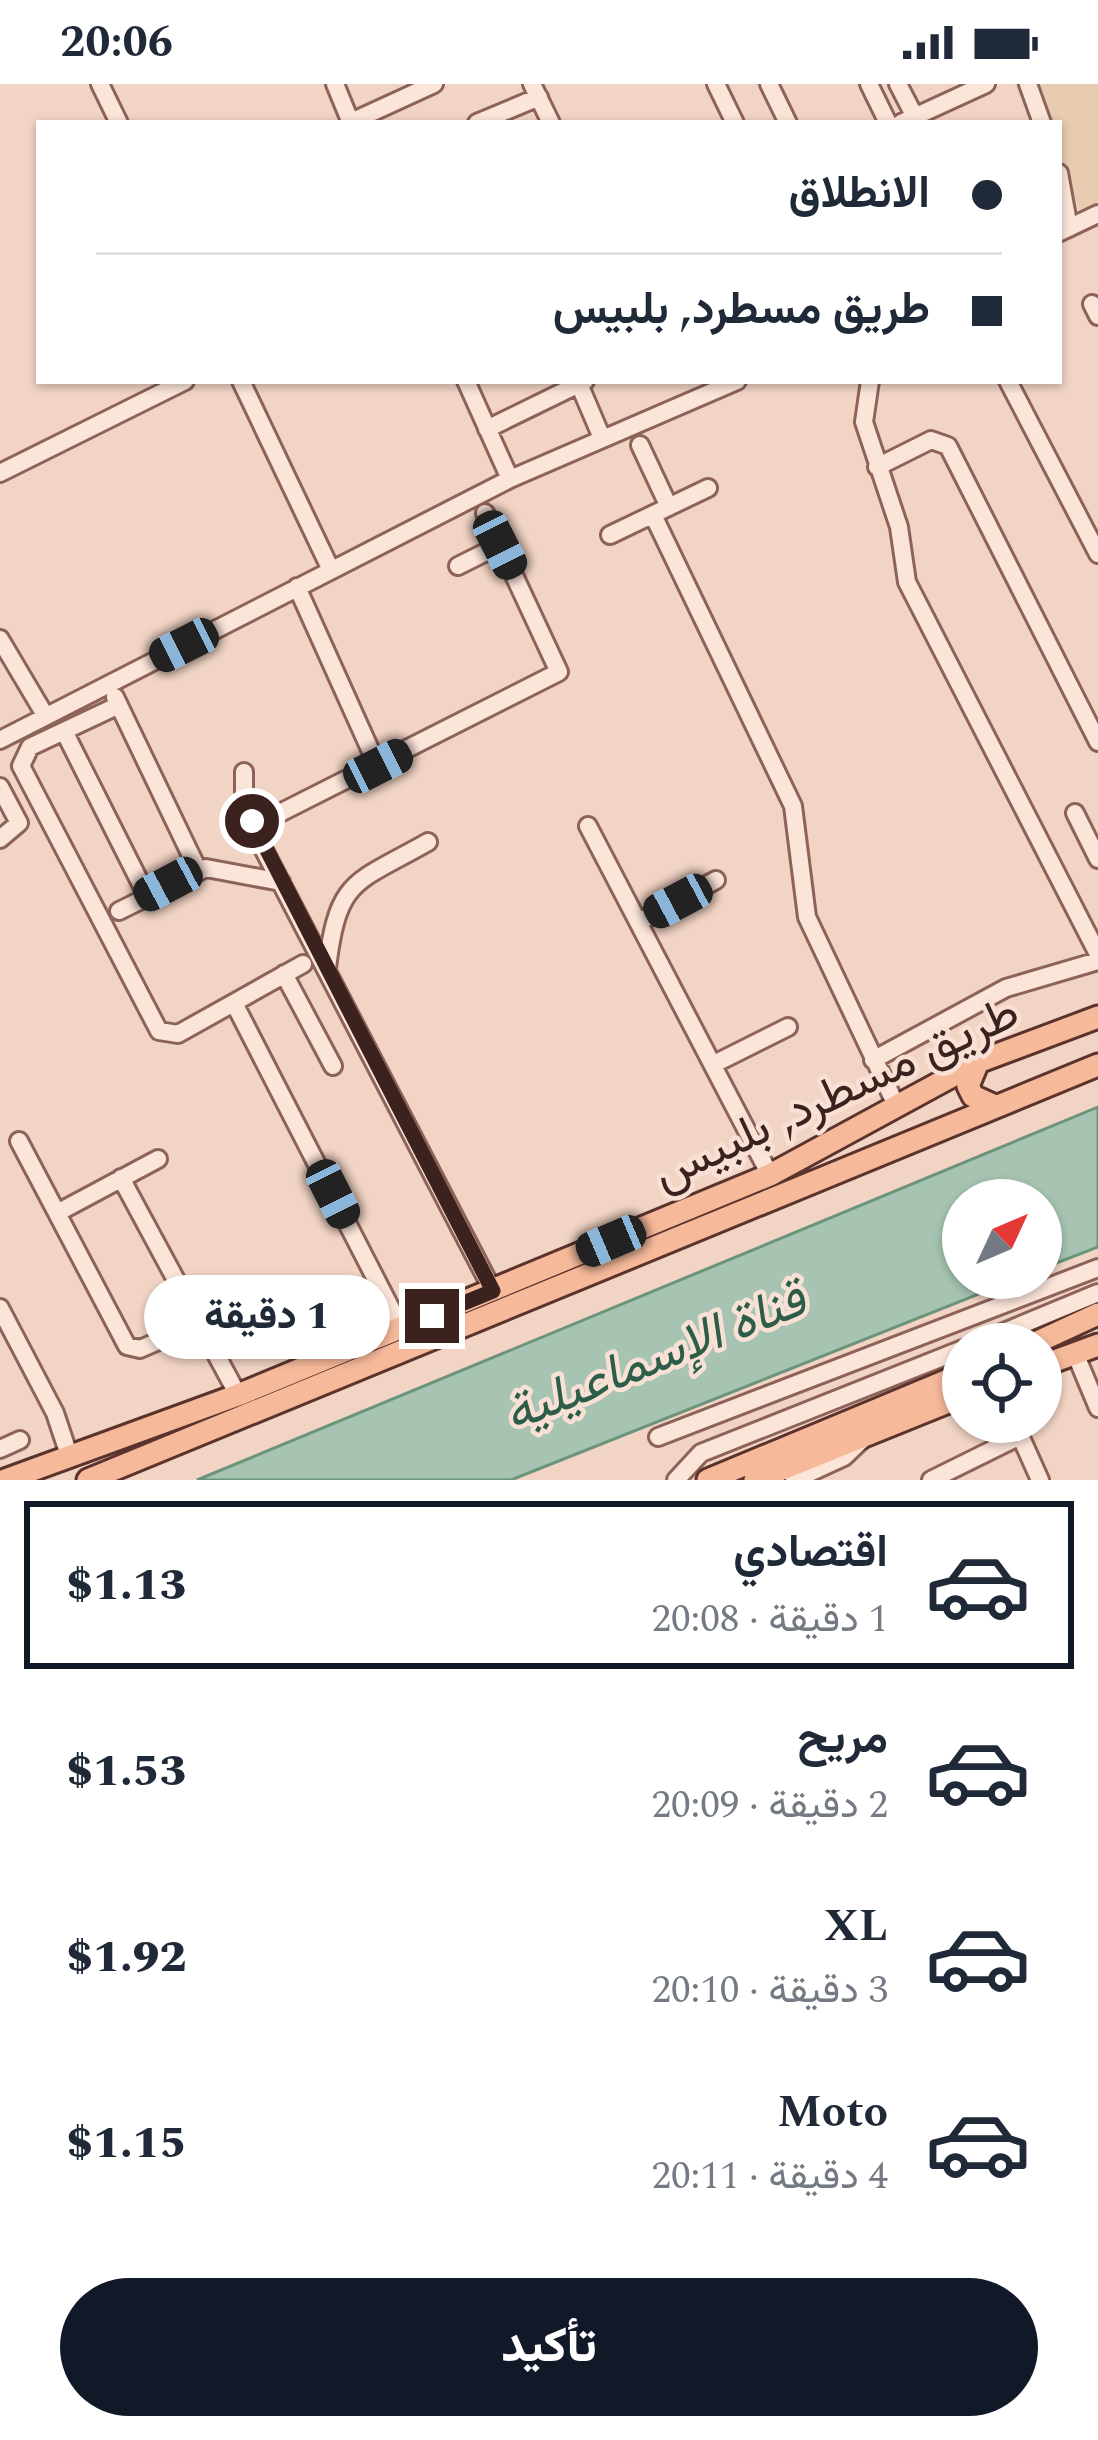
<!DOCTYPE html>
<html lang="ar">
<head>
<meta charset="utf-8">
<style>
	body { margin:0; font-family:Spectral,Vazirmatn,serif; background:#f6f6f7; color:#1f2937; direction:rtl; height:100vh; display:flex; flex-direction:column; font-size:45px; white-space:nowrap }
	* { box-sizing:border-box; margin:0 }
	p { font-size:39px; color:#747a83 }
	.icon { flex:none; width:66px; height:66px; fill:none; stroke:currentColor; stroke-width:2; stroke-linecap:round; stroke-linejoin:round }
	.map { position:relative; height:1396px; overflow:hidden; direction:ltr }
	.panel { display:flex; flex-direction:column; background:#fff; flex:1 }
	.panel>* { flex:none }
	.banner { position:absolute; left:36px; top:36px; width:1026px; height:264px; border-radius:0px; box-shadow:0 3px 9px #0004; direction:rtl; display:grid; align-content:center; height:264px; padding:0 60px; background:#fff }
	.needle { width:78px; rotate:46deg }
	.controls { position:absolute; left:942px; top:1095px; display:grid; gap:24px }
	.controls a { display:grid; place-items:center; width:120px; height:120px; border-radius:50%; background:#fff; box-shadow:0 3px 9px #0004; font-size:60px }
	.end { position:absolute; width:54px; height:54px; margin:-27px; border:15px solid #3c221e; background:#fff; box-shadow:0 0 0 6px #fff }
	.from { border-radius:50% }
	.bubble { position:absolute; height:84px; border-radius:42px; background:#fff; box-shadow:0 3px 9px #0004; font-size:39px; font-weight:800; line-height:84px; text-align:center; direction:rtl }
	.car { position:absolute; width:36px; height:72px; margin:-36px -18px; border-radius:15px; box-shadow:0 0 9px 3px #0007; background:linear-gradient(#222 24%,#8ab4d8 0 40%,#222 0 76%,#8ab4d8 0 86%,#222 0) }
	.banner b { display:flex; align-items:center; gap:42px; height:114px; font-size:45px }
	.banner b+b { border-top:3px solid #e0e1e3 }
	.banner i { width:30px; height:30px; background:#1f2937 }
	ul { padding:21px 0 0; list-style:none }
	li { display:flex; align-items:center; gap:36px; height:168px; margin:0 24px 18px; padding:0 36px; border:6px solid transparent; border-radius:0px }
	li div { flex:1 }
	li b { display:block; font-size:45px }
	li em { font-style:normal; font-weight:800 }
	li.current { border-color:#111827 }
	li>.icon { width:108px; height:108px; stroke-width:1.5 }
	.button { display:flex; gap:24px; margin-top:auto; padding:24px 60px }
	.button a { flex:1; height:138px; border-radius:72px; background:#111827; color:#fff; font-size:48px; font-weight:800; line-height:138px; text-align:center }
	.status { display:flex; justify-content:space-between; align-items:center; height:84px; padding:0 60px; background:#fff; direction:ltr }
	.status svg { height:33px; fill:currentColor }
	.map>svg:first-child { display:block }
	.farmland { fill:#e7ccb1 }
	.water { fill:#a6c4b1; stroke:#6c937c; stroke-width:3 }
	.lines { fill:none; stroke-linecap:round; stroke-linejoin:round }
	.minor-casing { stroke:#8d6359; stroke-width:22 }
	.major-casing { stroke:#5b332d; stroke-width:27 }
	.minor { stroke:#fbe4d8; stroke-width:16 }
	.major { stroke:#f6b99a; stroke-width:21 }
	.route { stroke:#3c221e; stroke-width:15 }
	.labels { text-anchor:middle; stroke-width:9; stroke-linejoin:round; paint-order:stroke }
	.street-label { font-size:48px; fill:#3c221e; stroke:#f8e1d4 }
	.water-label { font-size:51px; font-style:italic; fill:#2c5d49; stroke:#f8e1d4 }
</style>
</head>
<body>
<div class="status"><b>20:06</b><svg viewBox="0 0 49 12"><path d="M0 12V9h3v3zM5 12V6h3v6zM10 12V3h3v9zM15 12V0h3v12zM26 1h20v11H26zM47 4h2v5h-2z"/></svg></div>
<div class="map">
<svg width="1098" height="1396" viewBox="0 0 1098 1396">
	<rect width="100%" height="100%" fill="#f1d4c4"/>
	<!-- farmland -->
	<path class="farmland" d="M1015,0H1098V120L1082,128L1059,84V39H1035Z"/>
	<!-- water -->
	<path class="water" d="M1098,1023V1163L1041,1185V1116H963V1194H1019L511,1396H197Z"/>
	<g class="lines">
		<defs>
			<path id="minor" d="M100,0L119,39
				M335,0L351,39
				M532,0L551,39
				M716,0L735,39
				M769,0L788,39
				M869,0L888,39
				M898,0L915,33
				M1028,0L1042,39
				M351,38L434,0
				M477,39L539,13
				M901,39L986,0
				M1059,89L1069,144
				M1060,148L1098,130
				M1092,220L1098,232
				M241,297L331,486
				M466,297L510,395
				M870,297L864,338L899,443L907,498L1098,870
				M1008,297L1098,470
				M579,300L602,354
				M487,345L585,297
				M640,361L669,423
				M877,383L931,356L948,362L1098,658
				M0,389L185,297
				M485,429L559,588L264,737L256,751L493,1207
				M653,431L793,722L807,833L896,1021
				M610,451L708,404
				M458,482L500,461
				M297,503L378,683
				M0,555L45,631
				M115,613L198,786
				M119,621L30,663L21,682L159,947L178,950L303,880
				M64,647L147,812
				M0,656L510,395L737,297
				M244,688V713L256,750
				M0,703L19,739L0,755
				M1075,729L1098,775
				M588,742L770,1091
				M119,827L206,784L281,798
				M639,838L716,796
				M327,884C338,794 354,800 428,758
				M284,890L333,982
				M234,919L401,1244
				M873,976L1006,904L1098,877
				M714,980L788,943
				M19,1057L127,1262L140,1265L200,1239
				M121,1094L238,1311
				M57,1129L158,1075
				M0,1224L55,1329L70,1374
				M975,1260L1098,1209
				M1075,1269L1098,1324
				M1014,1338L1040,1396
				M658,1353L1098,1184
				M0,1365L20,1356
				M676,1396L701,1369L963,1265
				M794,1396L844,1373L864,1354
				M931,1396L1020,1352"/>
			<path id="major" d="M978,978L968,1002L973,1012L995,1022
				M1033,1260L1098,1230
				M1041,1282L1098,1261
				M5,1396L238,1311L770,1091L978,978L1098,933
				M88,1396L1098,981
				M708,1396L963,1290
				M755,1396L963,1312"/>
		</defs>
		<!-- minor casing -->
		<use href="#minor" class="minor-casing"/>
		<!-- major casing -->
		<use href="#major" class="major-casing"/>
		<!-- minor -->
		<use href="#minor" class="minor"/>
		<!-- major -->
		<use href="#major" class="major"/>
	</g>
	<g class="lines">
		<!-- route -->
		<path class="route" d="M252,737L493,1207L432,1232"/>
	</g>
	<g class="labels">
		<!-- street labels -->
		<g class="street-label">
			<text transform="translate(835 1007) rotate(-25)" y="17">طريق مسطرد, بلبيس</text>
		</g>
		<!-- water labels -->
		<g class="water-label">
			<text transform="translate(654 1271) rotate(-22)" y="18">قناة الإسماعيلية</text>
		</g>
	</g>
</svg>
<div class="controls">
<a><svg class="needle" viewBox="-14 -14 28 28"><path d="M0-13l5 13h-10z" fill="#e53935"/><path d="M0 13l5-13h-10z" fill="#747a83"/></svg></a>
<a><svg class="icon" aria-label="locate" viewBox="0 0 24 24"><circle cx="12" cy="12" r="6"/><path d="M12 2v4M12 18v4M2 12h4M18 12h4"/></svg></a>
</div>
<i class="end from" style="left:252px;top:737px"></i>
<i class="end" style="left:432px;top:1232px"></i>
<div class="bubble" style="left:144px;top:1191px;width:246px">1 دقيقة</div>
<i class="car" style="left:500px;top:461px;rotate:153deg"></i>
<i class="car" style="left:184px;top:561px;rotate:243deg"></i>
<i class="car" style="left:378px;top:682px;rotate:63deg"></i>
<i class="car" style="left:168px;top:800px;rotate:242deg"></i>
<i class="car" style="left:678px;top:817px;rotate:242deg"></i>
<i class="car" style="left:333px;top:1110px;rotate:153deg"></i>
<i class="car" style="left:611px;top:1157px;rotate:247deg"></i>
<div class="banner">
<b><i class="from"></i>الانطلاق</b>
<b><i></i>طريق مسطرد, بلبيس</b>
</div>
</div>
<section class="panel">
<ul>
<li class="current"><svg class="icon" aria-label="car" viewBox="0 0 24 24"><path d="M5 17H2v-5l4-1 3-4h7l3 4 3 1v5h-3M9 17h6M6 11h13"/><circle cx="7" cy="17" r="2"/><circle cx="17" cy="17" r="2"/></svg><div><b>اقتصادي</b><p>1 دقيقة · 20:08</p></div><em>$1.13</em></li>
<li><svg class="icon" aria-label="car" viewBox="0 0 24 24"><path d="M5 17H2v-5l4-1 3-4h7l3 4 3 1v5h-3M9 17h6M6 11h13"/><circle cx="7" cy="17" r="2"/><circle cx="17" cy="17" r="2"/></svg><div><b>مريح</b><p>2 دقيقة · 20:09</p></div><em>$1.53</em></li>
<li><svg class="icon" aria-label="car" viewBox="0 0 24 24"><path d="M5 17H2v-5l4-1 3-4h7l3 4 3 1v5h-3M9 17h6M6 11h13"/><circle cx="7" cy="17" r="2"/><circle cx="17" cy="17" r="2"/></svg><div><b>XL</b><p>3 دقيقة · 20:10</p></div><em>$1.92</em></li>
<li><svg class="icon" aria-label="car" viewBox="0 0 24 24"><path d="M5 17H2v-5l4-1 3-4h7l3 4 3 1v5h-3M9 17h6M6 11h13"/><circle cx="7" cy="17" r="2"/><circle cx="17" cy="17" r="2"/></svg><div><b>Moto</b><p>4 دقيقة · 20:11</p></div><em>$1.15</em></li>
</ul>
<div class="button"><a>تأكيد</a></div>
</section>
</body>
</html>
